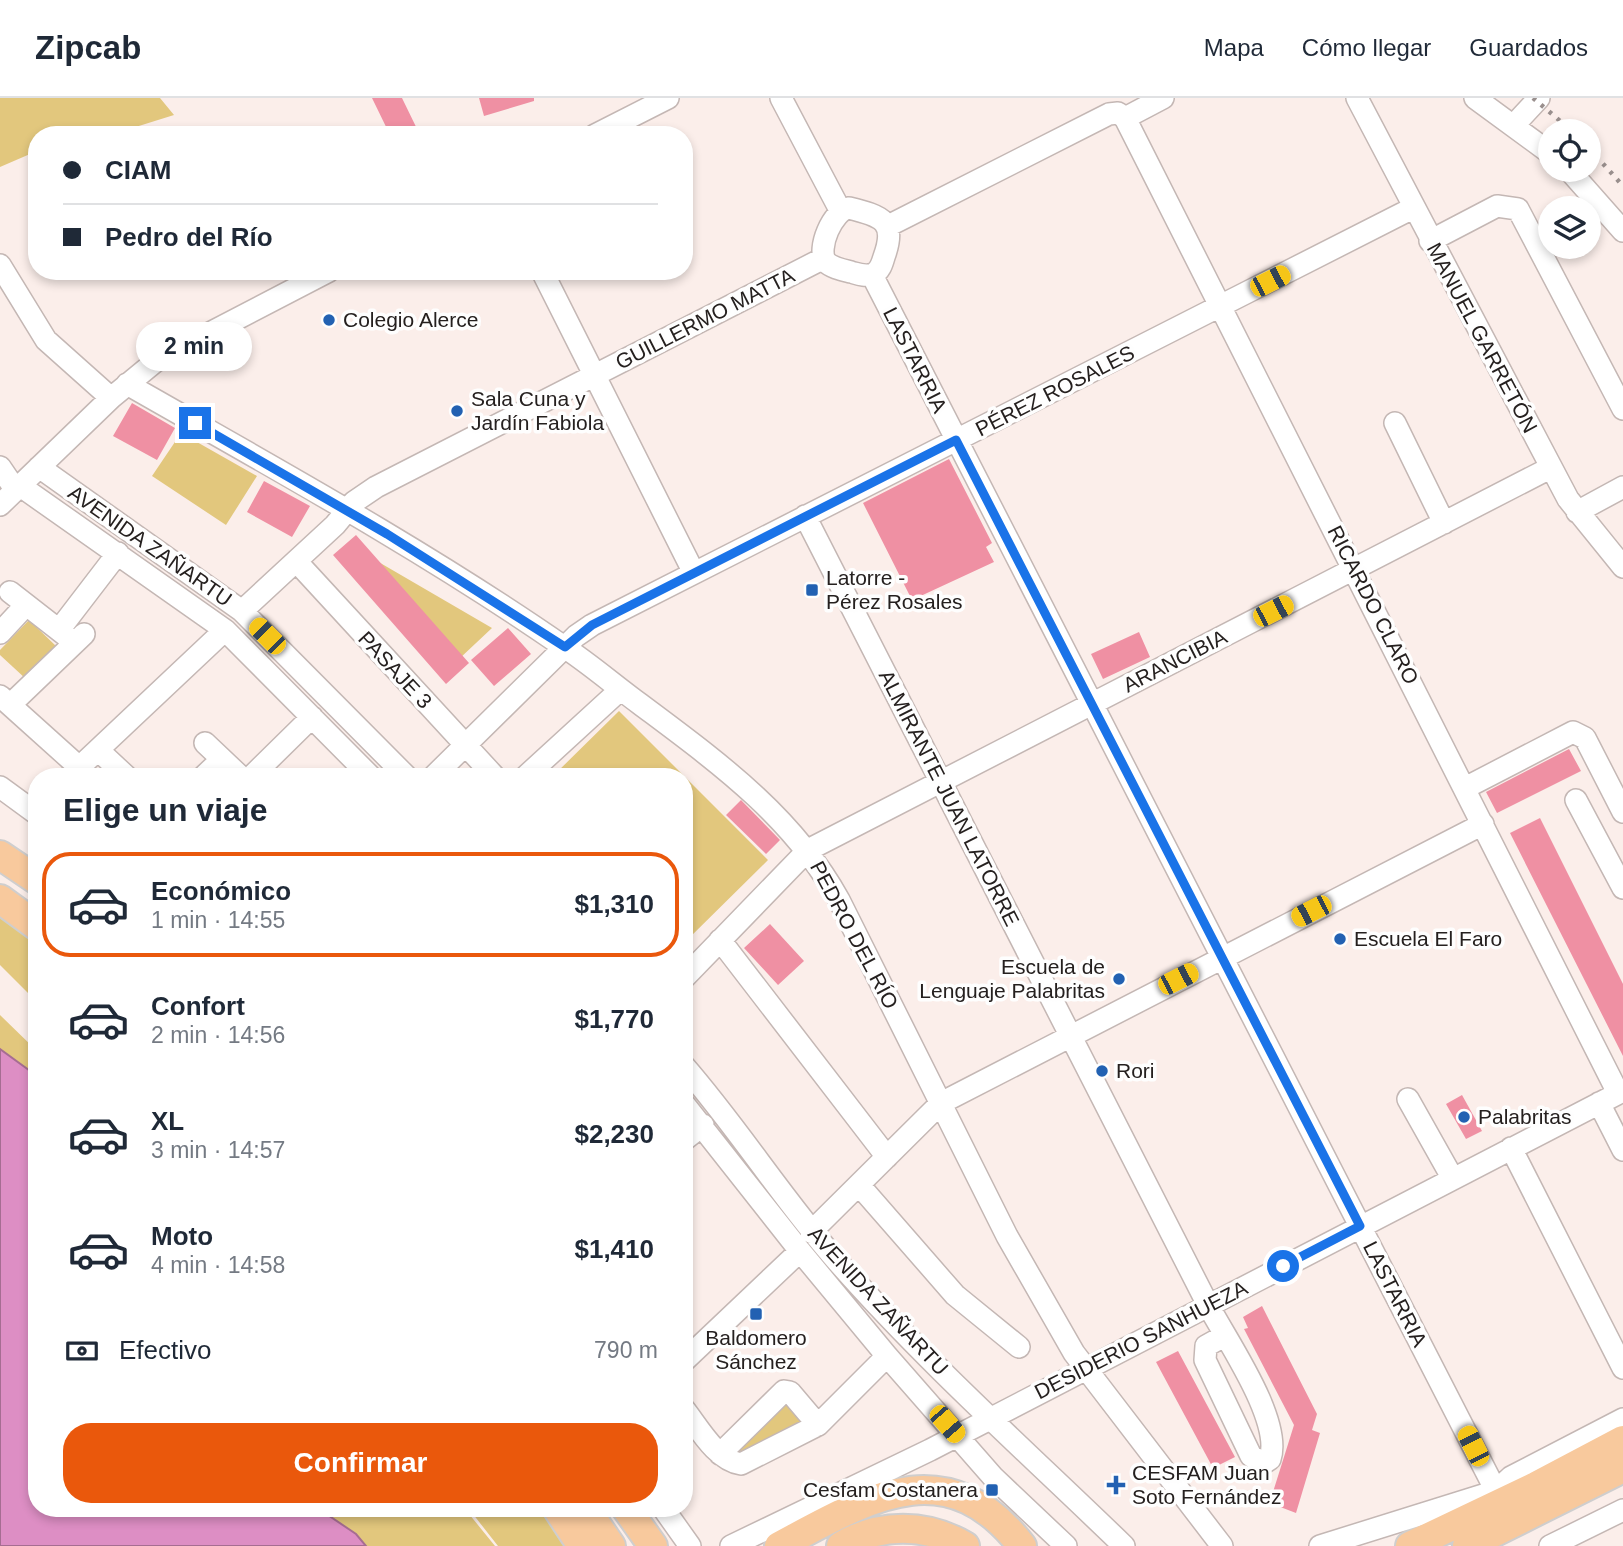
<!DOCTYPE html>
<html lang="es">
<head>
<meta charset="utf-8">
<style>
	body { margin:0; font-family:Arial,sans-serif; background:#f6f6f7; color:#1f2937; height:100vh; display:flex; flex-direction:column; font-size:26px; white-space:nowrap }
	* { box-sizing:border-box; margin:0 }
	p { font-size:23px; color:#747a83 }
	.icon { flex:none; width:38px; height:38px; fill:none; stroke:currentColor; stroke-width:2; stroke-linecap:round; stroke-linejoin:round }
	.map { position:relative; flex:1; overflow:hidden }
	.details { position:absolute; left:28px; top:670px; width:665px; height:749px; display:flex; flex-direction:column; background:#fff; border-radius:28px; box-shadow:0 4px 10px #0003 }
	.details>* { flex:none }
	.banner { position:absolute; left:28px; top:28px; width:665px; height:154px; border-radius:28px; box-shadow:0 4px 10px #0003; display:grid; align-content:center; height:154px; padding:0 35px; background:#fff }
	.tools { position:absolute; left:1538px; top:21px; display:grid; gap:14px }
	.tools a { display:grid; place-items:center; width:63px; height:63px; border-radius:50%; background:#fff; box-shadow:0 4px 10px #0003; font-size:35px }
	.end { position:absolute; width:32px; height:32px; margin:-16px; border:9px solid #1a73e8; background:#fff; box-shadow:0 0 0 4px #fff }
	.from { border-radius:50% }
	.bubble { position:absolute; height:49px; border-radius:24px; background:#fff; box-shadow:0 4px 10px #0003; font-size:23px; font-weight:700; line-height:49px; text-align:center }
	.car { position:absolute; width:21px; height:42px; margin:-21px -10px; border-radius:9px; box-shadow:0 0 5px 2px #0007; background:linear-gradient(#f5c518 24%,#345 0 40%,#f5c518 0 76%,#345 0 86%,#f5c518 0) }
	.banner b { display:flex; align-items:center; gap:24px; height:66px; font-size:26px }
	.banner b+b { border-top:2px solid #e0e1e3 }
	.banner i { width:18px; height:18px; background:#1f2937 }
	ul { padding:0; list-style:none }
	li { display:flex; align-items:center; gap:21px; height:105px; margin:0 14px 10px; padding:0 21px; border:4px solid transparent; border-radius:28px }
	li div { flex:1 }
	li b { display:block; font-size:26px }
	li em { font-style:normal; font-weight:700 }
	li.current { border-color:#ea580c }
	li>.icon { width:63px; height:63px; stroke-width:1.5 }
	h2 { padding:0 35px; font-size:32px; line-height:84px }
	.pay { display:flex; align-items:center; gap:18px; height:77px; padding:0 35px; font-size:26px }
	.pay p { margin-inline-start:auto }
	.primary-button { display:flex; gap:14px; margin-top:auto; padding:14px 35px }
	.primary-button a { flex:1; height:80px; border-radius:28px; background:#ea580c; color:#fff; font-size:28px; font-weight:700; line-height:80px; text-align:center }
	header { display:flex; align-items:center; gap:42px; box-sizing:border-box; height:98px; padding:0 35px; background:#fff; border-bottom:2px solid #e0e1e3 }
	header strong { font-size:33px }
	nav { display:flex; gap:38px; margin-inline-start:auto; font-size:24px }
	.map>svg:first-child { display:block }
	.green { fill:#e2c77d }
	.water { fill:#dd8ec4; stroke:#a66d92; stroke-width:2 }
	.building { fill:#ef90a3 }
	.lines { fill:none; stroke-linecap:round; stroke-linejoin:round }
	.minor-casing { stroke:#c4b7b4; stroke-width:24 }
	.major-casing { stroke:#cfcece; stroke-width:32 }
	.minor { stroke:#fff; stroke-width:21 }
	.major { stroke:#f8c99d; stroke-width:28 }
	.rail { stroke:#998f8d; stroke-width:4.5; stroke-dasharray:3.5 7; stroke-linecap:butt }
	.route { stroke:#1a73e8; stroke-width:9 }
	.poi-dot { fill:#2261b2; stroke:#fefefe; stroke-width:2.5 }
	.labels { text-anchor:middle; stroke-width:7; stroke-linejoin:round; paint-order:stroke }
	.street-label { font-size:21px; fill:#25201f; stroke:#fefefe }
	.poi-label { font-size:21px; fill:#25201f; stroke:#fefefe; text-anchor:start }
</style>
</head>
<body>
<header>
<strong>Zipcab</strong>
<nav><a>Mapa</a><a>Cómo llegar</a><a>Guardados</a></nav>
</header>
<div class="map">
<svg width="1623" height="1448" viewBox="0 0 1623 1448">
	<rect width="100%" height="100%" fill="#fbeeea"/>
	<!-- green -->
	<path class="green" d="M0,0H160L174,17L110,37H37V53L0,69Z
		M181,335L257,378L226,427L152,378Z
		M370,459L492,530L459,561Z
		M29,522L57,549L26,581L0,557V552Z
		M619,613L768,762L684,845V679H552Z
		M0,816L37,843V904L0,867Z
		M0,917L37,953V1410L465,1411L495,1448H0Z
		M784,1293L818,1327L754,1361L720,1356Z
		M469,1411H547L572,1448H498Z"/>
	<!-- water -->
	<path class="water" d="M0,951L37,978V1410L319,1411L356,1436L366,1448H0Z"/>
	<!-- building -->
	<path class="building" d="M372,0H402L420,37H390Z
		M479,0H534V3L484,18Z
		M132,305L175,330L157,362L113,338Z
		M949,361L992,445L986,449L994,464L912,502L863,405Z
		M264,383L310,408L292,439L247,414Z
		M356,437L469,565L446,586L333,457Z
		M508,530L531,556L494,588L471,562Z
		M1139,534L1150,559L1103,581L1091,556Z
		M1569,651L1581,673L1497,715L1486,694Z
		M741,702L780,742L766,756L726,717Z
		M1540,720L1623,886V958L1510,735Z
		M770,826L804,863L778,887L744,850Z
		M1462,997L1482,1033L1466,1041L1446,1006Z
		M1262,1208L1317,1316L1312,1332L1320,1335L1296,1415L1275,1407L1276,1395L1273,1394L1294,1327L1244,1231L1248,1230L1243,1219Z
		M1178,1253L1235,1359L1213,1370L1156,1264Z"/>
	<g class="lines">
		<defs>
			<path id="minor" d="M781,0L840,112
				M1357,0L1568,401L1623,469
				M1475,0L1550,55
				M1125,20L1618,995
				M1125,20L1163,0
				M1514,27L1539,0
				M595,37L668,0
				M1569,72L1623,133
				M849,110C882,118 897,123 884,159C882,166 880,173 873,176C865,179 858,176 851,174C843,172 832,170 826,164C816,151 833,112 849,110Z
				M888,128L1109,16L1118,15L1125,20
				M1430,143L1497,108L1518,111L1623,311
				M0,167L46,242L111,300
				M542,173L694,475
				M872,177L1496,1393
				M127,286C274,370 424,452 564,549C590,566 614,587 640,606C716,663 792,717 839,802L1007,1138L1074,1255L1222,1448
				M1395,325L1444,425
				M0,369L15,391
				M39,369L242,513L407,679
				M19,387L225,532L371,679
				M0,407L111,300L156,263L329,173
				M1577,414L1623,389
				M805,418L1208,1207C1227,1243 1283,1323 1270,1361L1264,1365L1251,1358L1205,1262L1206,1248L1224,1238
				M296,463L495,679
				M10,494L69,540
				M242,513L335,427L354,404L376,389L824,160
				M59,532L118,455
				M0,535L26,507
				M0,598L79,669
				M10,607L84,536
				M205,645L241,679
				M98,652L127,679
				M69,679L225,532
				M203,679L222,661
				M251,679L312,619
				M433,679L576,538L592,527L1413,110
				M525,679L620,592
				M0,689L37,716
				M1465,690L1573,634L1585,640L1623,714
				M1576,702L1623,790
				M720,842L887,1059
				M684,880L808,752L1550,370
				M684,968C739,1031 783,1102 838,1164C927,1265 1028,1355 1124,1448
				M1408,1001L1453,1081
				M1599,1005L1623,1052
				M684,1006L800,1153L887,1258L993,1379L1066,1448
				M684,1042L703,1027
				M1511,1050L1623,1270
				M859,1087L955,1197L1019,1249
				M811,1134L941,1005L1483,726
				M684,1263L800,1153
				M684,1311C699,1330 716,1362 741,1366L818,1327L887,1258
				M720,1356L784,1293L790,1294L818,1327
				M1496,1393L1511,1379L1623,1321
				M663,1410L690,1448
				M731,1448L930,1352L1623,993
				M1320,1448L1496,1393
				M1550,1448L1623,1412"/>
			<path id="major" d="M0,757L37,782
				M0,801L37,828
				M557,1410L582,1448
				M585,1410L611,1448
				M626,1410L653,1448
				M779,1448C867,1401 946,1350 1022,1448
				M841,1448C880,1425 926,1425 965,1448
				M1410,1448L1536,1388L1623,1342
				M1467,1448L1623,1370"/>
		</defs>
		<!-- minor casing -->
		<use href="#minor" class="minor-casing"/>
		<!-- major casing -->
		<use href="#major" class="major-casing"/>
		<!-- minor -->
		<use href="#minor" class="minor"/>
		<!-- major -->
		<use href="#major" class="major"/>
		<!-- rail -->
		<path class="rail" d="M1533,0L1572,33
			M1589,50L1623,88"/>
	</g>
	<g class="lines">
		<!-- route -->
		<path class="route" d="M195,325L387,436L565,549L592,527L956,342L1360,1128L1283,1168"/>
	</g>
	<!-- markers -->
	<g class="poi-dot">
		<circle cx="329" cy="222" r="7"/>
		<circle cx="457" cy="313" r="7"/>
		<rect x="805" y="485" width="14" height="14" rx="3.5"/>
		<circle cx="1340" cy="841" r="7"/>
		<circle cx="1119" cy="881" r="7"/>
		<circle cx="1102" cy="973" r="7"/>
		<circle cx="1464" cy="1019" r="7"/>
		<rect x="749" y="1209" width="14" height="14" rx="3.5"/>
		<path d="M1112.5 1376.5h7v7h7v7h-7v7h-7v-7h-7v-7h7z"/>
		<rect x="985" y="1385" width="14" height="14" rx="3.5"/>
	</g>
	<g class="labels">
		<!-- street labels -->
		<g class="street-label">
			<text transform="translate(705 221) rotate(-27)" y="7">GUILLERMO MATTA</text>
			<text transform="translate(1482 240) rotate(62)" y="7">MANUEL GARRETÓN</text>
			<text transform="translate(915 262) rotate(63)" y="7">LASTARRIA</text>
			<text transform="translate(1055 293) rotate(-27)" y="7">PÉREZ ROSALES</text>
			<text transform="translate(150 448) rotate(35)" y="7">AVENIDA ZAÑARTU</text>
			<text transform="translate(1373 507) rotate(63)" y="7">RICARDO CLARO</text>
			<text transform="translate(1175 563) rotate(-27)" y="7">ARANCIBIA</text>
			<text transform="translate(395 572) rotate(47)" y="7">PASAJE 3</text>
			<text transform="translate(949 700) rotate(63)" y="7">ALMIRANTE JUAN LATORRE</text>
			<text transform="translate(854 837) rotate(62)" y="7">PEDRO DEL RÍO</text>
			<text transform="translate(1395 1196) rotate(63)" y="7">LASTARRIA</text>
			<text transform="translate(878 1203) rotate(47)" y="7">AVENIDA ZAÑARTU</text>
			<text transform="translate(1141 1242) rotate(-27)" y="7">DESIDERIO SANHUEZA</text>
		</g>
		<!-- poi labels -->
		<g class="poi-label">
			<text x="343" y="229">Colegio Alerce</text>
			<text x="471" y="308">Sala Cuna y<tspan x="471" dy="24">Jardín Fabiola</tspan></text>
			<text x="826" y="487">Latorre -<tspan x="826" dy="24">Pérez Rosales</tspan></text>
			<text x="1354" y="848">Escuela El Faro</text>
			<text x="1105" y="876" text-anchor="end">Escuela de<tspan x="1105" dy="24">Lenguaje Palabritas</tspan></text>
			<text x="1116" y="980">Rori</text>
			<text x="1478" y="1026">Palabritas</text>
			<text x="756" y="1247" text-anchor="middle">Baldomero<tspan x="756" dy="24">Sánchez</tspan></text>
			<text x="1132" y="1382">CESFAM Juan<tspan x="1132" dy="24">Soto Fernández</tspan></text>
			<text x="978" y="1399" text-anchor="end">Cesfam Costanera</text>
		</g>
	</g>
</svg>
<div class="tools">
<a><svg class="icon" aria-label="locate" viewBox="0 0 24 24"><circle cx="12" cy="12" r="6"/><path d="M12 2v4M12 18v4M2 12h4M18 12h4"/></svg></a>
<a><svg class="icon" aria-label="layers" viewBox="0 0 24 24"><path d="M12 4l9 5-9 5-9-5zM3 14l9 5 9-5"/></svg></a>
</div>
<i class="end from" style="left:1283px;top:1168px"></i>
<i class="end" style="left:195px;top:325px"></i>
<div class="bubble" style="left:136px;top:224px;width:116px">2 min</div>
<i class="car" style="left:1270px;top:183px;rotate:63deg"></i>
<i class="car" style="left:1273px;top:513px;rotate:63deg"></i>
<i class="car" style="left:267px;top:538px;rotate:315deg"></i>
<i class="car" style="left:1311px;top:813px;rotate:243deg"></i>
<i class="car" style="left:1178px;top:881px;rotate:63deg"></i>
<i class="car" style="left:947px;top:1326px;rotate:139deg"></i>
<i class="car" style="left:1473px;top:1348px;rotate:333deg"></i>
<div class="banner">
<b><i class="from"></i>CIAM</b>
<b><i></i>Pedro del Río</b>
</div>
<section class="details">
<h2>Elige un viaje</h2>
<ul>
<li class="current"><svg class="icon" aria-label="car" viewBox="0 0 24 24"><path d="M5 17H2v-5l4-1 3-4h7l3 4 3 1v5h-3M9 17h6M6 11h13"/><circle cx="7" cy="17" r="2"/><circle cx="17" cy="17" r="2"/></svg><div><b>Económico</b><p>1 min · 14:55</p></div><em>$1,310</em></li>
<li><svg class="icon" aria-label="car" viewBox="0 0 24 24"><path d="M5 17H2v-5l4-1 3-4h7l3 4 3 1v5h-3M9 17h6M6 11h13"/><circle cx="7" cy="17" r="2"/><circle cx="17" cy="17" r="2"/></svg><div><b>Confort</b><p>2 min · 14:56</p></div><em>$1,770</em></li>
<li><svg class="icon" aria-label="car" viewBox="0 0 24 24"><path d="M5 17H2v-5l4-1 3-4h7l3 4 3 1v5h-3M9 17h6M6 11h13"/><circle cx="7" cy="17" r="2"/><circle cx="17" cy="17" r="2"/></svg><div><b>XL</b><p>3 min · 14:57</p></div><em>$2,230</em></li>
<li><svg class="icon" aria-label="car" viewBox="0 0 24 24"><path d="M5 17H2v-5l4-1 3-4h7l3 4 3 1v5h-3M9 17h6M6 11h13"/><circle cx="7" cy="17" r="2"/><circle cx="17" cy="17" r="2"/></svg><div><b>Moto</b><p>4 min · 14:58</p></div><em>$1,410</em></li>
</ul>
<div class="pay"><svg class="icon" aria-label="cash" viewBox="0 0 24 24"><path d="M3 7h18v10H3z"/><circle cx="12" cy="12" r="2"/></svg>Efectivo<p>790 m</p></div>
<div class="primary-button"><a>Confirmar</a></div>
</section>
</div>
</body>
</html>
